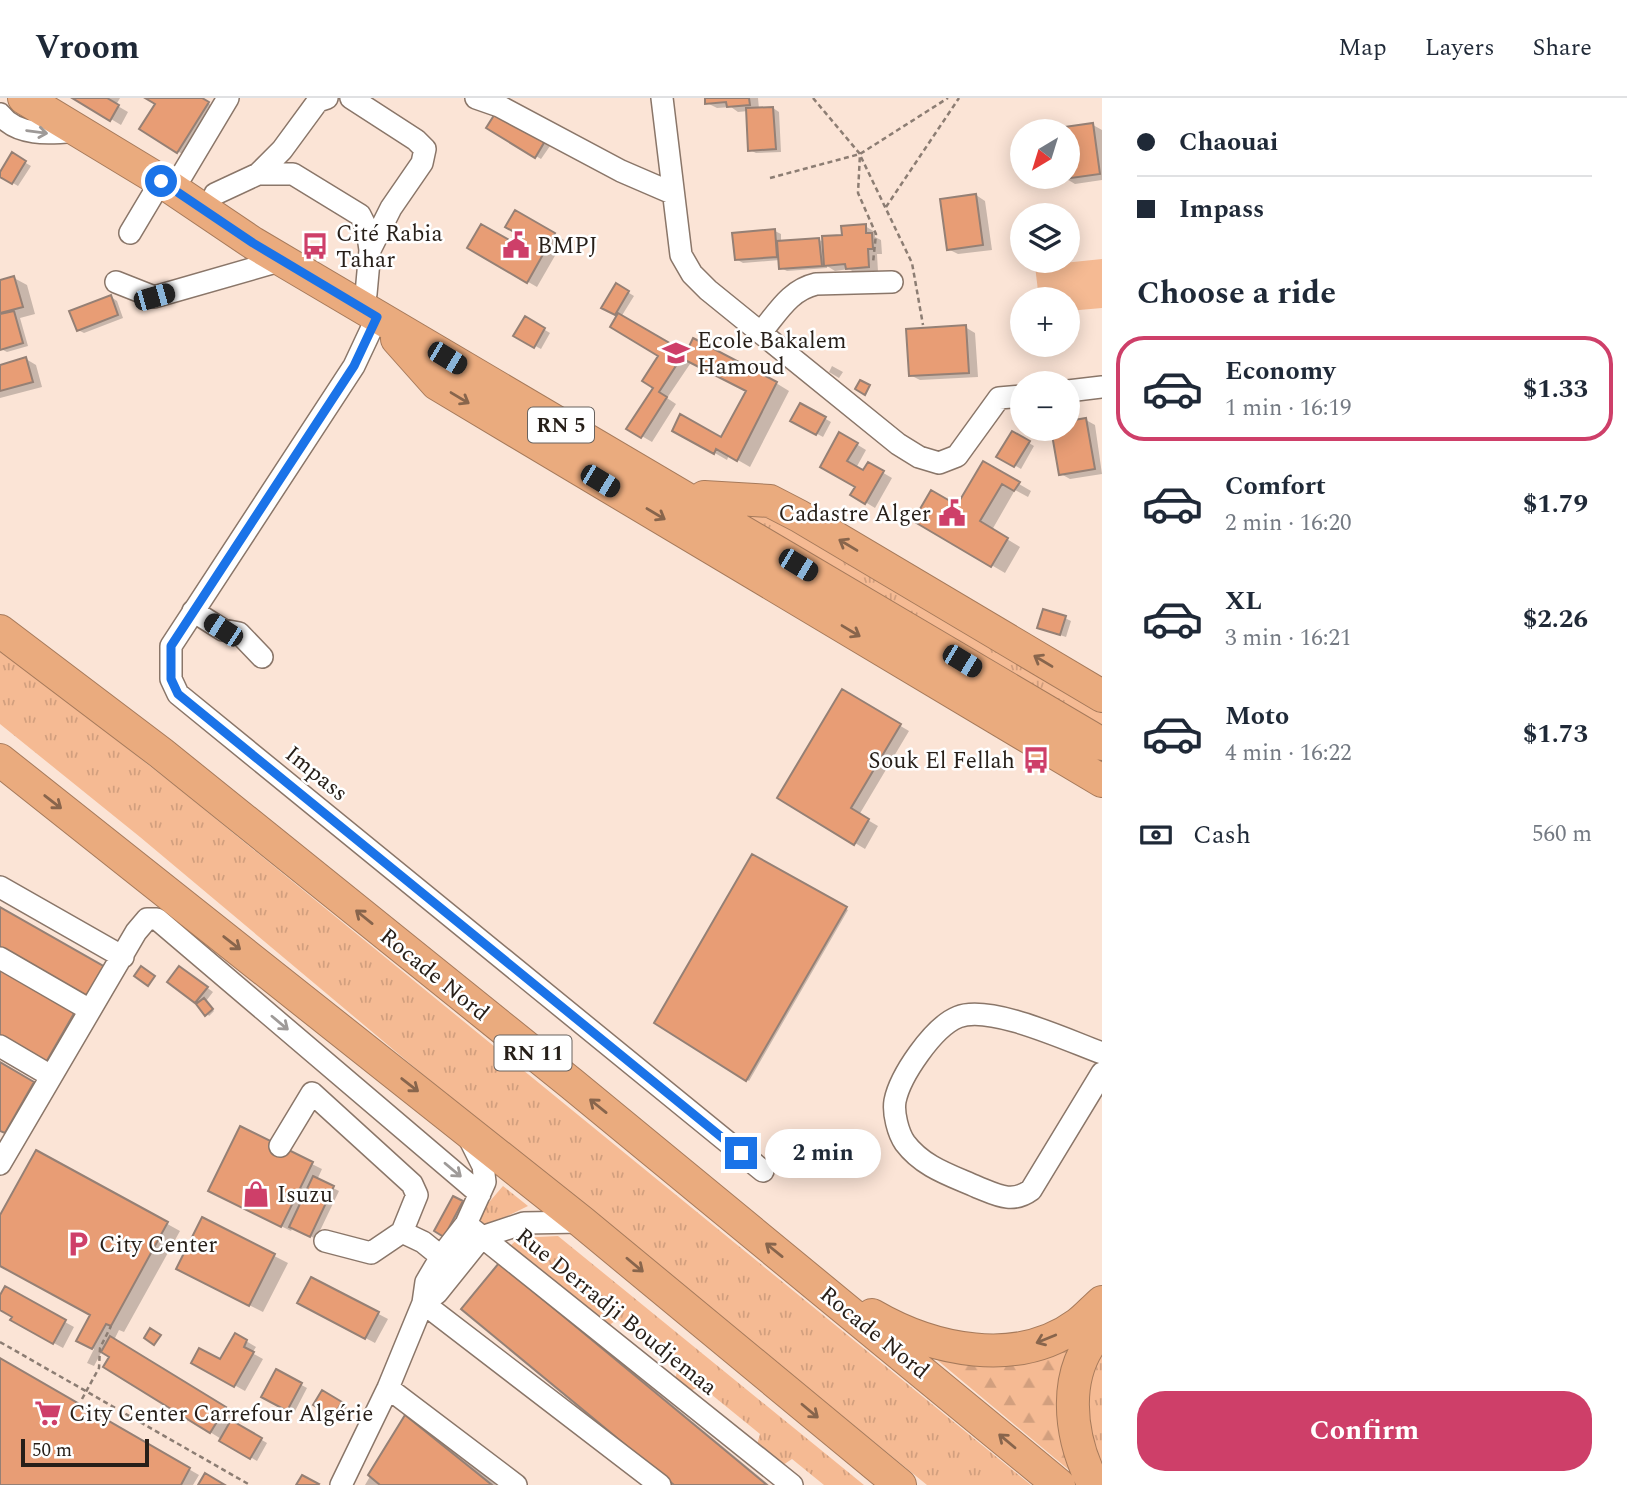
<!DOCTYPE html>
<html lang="en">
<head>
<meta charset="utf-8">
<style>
	body { margin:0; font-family:Spectral,serif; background:#f6f6f7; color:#1f2937; height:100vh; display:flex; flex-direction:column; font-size:26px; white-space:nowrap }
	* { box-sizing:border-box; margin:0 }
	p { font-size:23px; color:#747a83 }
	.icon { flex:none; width:38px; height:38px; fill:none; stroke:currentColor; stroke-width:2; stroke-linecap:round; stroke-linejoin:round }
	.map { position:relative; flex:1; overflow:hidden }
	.panel { display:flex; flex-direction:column; background:#fff; width:525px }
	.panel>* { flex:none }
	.banner { display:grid; align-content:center; height:154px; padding:0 35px; background:#fff }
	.needle { width:46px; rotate:218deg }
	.fabs { position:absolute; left:1010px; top:21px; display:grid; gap:14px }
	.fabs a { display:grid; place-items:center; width:70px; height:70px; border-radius:50%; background:#fff; box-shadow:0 4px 18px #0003; font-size:35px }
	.scale { position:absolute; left:21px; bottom:18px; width:128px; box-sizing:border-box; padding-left:7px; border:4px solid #271f19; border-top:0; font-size:19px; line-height:24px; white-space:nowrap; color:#271f19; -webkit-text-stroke:5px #fff; paint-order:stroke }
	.end { position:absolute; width:32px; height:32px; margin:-16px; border:9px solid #1a73e8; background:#fff; box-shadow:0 0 0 4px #fff }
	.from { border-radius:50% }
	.bubble { position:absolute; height:49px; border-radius:24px; background:#fff; box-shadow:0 4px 18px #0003; font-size:23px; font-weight:700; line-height:49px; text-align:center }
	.car { position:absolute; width:21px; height:42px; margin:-21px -10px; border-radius:9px; box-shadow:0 0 5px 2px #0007; background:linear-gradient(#222 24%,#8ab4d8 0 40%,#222 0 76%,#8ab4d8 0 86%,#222 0) }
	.banner b { display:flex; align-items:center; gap:24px; height:66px; font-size:26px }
	.banner b+b { border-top:2px solid #e0e1e3 }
	.banner i { width:18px; height:18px; background:#1f2937 }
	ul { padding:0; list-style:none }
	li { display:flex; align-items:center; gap:21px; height:105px; margin:0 14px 10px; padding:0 21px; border:4px solid transparent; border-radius:28px }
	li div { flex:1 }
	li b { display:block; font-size:26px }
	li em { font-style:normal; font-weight:700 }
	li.selected { border-color:#ce3f69 }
	li>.icon { width:63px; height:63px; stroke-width:1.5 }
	h2 { padding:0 35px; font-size:32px; line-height:84px }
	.pay { display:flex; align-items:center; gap:18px; height:77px; padding:0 35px; font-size:26px }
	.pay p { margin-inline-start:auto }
	.cta { display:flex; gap:14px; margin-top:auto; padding:14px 35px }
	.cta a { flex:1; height:80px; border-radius:28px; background:#ce3f69; color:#fff; font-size:28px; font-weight:700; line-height:80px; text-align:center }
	header { display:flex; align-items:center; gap:42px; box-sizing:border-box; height:98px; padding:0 35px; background:#fff; border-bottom:2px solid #e0e1e3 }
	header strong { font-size:33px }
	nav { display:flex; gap:38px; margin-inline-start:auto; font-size:24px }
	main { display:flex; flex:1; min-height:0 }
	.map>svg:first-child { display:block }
	.grass { fill:url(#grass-tufts) }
	.forest { fill:url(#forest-firs) }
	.garden { fill:#f5ba93 }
	.shadow { fill:#0003 }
	.building { fill:#e89d75; stroke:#958075; stroke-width:2 }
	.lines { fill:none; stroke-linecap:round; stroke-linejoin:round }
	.minor-casing { stroke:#8a7669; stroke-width:24 }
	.highway-casing { stroke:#a67a5b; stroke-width:34 }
	.path { stroke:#8c7d73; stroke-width:2.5; stroke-dasharray:5 3.5; stroke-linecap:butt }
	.minor { stroke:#fff; stroke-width:21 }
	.highway { stroke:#eaab7e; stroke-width:32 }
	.oneway { stroke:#9e9a98 }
	.oneway2 { stroke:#88654c }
	.route { stroke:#1a73e8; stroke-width:9 }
	.labels { text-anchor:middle; stroke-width:5; stroke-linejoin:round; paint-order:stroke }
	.shield { fill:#fff; stroke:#68625e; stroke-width:2 }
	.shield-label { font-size:21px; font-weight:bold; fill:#271f19 }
	.poi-label { font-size:23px; fill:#271f19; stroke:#fff; text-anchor:start }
	.street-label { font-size:23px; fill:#271f19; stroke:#fff }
</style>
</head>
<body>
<header>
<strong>Vroom</strong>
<nav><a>Map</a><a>Layers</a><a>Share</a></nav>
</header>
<main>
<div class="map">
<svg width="1102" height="1387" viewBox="0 0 1102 1387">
	<defs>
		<pattern id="grass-tufts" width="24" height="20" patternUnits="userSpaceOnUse" patternTransform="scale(1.75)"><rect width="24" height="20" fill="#f5ba93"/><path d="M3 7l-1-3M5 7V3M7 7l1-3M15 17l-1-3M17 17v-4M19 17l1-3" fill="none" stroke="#d29f7e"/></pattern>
		<pattern id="forest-firs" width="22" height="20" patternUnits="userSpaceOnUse" patternTransform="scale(1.75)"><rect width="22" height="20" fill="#f5ba93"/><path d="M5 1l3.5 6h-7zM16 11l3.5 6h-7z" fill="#d29f7e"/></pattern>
	</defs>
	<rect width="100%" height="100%" fill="#fbe4d6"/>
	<!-- grass -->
	<path class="grass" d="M764,415L1102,605V630L1036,592L1016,576L743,416Z
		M0,551L178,690L1031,1387H927L420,974L140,739L0,626Z
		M503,1088L528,1108L481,1131L472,1124Z
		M558,1138L864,1387H824L792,1361L780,1369L756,1350L760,1336L701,1288L686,1295L674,1285L678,1270L617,1221L606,1230L510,1148L519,1140Z
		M1102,1250V1383L1082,1303Z"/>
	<!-- forest -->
	<path class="forest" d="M1088,1237L1081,1382L918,1246Z"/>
	<!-- garden -->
	<path class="garden" d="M1102,161V210L1068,213V201H1039L1035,168Z"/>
	<!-- shadow -->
	<path class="shadow" d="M76,0H120L116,7L128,14L121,27Z
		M148,0H200L217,11L187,59L142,31L157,6Z
		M707,0H758L759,11L773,10L779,14L781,54L756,55L750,52L748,13L738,14L731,9L717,10L707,5Z
		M497,16L550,48L541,61L489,30Z
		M1093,27L1102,32V82L1075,86L1065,80L1068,79V33L1059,32Z
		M12,57L31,68L18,88L0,77Z
		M976,97L985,103L992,152L958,156L948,151Z
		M516,115L564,142L537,189L469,150H519L525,139Z
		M865,128L875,134V139L881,142L882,156H877L878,174L857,176L849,171L835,173L827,168V170L787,173L781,170L780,162L743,165L736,161L775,133L781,136V145L819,142L824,144Z
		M14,180L27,187L35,216L20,220L28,248L7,254L1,251L0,246V184Z
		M616,187L634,198L621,219L686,257L776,285L789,293L750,369L729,357L727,362L675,332L721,341L748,293L689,262L690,266L667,300L676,306L652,344L628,330L655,289L661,257L618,218L604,209Z
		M111,199L117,203L123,220L84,235L78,232Z
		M525,220L550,235L541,251L515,237Z
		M965,229L975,235L978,279L920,282L910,277Z
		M26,261L36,267L42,289L0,300V268Z
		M832,268L843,274L839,280L829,274Z
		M801,307L831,324L823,339L792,322Z
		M1086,322L1095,327L1102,376L1070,381L1061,376L1053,331H1068V325Z
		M1012,335L1034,348L1021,371L999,358Z
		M840,336L866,352L856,370L864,374L868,366L892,380L875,410L852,396L857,388L822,368Z
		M983,365L1031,393L1028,399L1015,392L992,432L1020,449L1005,475L916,423L957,409Z
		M1065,520L1071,523L1066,539L1045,532Z
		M843,594L909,633L859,717L878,728L865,751L779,699Z
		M753,758L848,812L749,983L657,924Z
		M0,870L88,921L59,972L0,937Z
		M186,874L213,894L206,903L214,913L209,918L200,906L170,883Z
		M0,966L46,993L18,1041L0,1031Z
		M241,1031L322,1071L317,1082L339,1093L316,1141L293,1129L291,1133L220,1098Z
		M37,1054L180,1133L124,1234L119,1232L114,1242L238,1318L233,1325L267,1345L257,1363L105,1269L112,1258L101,1255L94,1268L87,1265L94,1251L79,1242L93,1217L0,1166V1121Z
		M454,1100L468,1108L450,1141L436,1133Z
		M203,1122L288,1165L263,1214L191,1178Z
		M513,1175L769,1387H677Z
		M312,1181L388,1221L375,1245L309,1210Z
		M5,1191L74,1229L63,1250L12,1222L14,1218L0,1210V1200Z
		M236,1237L256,1249L252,1255L263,1261L245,1293L193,1264H221Z
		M0,1262L199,1377L193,1387H0Z
		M276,1273L307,1290L294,1315L263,1299Z
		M323,1295L347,1309L340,1321L316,1306Z
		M405,1319L425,1330L496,1387H365Z"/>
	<!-- building -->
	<path class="building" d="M72,0H107L119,7L110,23Z
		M145,0H202L209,4L177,55L139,31L155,6Z
		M705,0H749L750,7L727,9L726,4L705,6Z
		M773,9L776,51L748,53L746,10Z
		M496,14L545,43L535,60L486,30Z
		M1093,25L1100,76L1064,81L1063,79H1068V33H1057V30Z
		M12,54L26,63L12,86L0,79V74Z
		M976,96L983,147L947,152L940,101Z
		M515,112L555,135L527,185L467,150L481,126L518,147L523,139L505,129Z
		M866,126V135H872L873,151H868L869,169L846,171L845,166L824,168L822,138L842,137L841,128Z
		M775,131L777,159L735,162L732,135Z
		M819,140L822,168L779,171L777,143Z
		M14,178L23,209L0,215V182Z
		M616,185L629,193L615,217L601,210Z
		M111,197L118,217L77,233L69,213Z
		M14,213L23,245L0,252V216Z
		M618,215L678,250L681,260L659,294L667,299L641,340L626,331L653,290L642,283L658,258L610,229Z
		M525,218L545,230L534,250L513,238Z
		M966,227L969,275L909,278L906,231Z
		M693,240L777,284L737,363L716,351L714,356L672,333L680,316L721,339L746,293L683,261Z
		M26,259L33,284L0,293V267Z
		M860,282L870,287L865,297L855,291Z
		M800,305L826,319L816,337L790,323Z
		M1086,320L1095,371L1059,377L1051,331H1068V323Z
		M1012,333L1030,343L1014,369L996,359Z
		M839,334L858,345L847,363L863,372L868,364L884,373L865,406L850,397L855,389L820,369Z
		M983,363L1020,384L1014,393L1002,386L980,423L1008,440L991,469L913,423L931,392L957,407Z
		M1043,511L1066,518L1060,537L1037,530Z
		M842,591L901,626L851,710L869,721L854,747L777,700Z
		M752,756L847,809L746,983L654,925Z
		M0,809L105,869L87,901L0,851Z
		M0,868L76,912L45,966L0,940Z
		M141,868L155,878L148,888L134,878Z
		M179,868L208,889L195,905L167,884Z
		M204,900L213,911L205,918L196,906Z
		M0,964L34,984L5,1035L0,1033Z
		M240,1028L313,1064L281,1129L208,1093Z
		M36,1052L168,1124L111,1228L106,1226L92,1251L76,1243L90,1217L0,1168V1117Z
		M313,1078L334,1088L310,1139L289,1129Z
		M453,1098L463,1103L444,1139L434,1133Z
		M202,1119L275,1156L249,1208L176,1171Z
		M499,1165L767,1387H674L461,1211Z
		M311,1179L379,1214L365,1241L297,1205Z
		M5,1188L66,1222L53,1246L10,1222L12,1219L0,1212V1197Z
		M150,1230L161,1237L154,1247L144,1240Z
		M235,1235L247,1242L244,1249L254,1254L234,1289L191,1265L199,1250L220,1261Z
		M110,1238L226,1309L210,1335L103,1269L109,1259L101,1254Z
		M0,1260L190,1370L181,1387H0Z
		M276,1271L302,1285L287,1313L261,1299Z
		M322,1292L342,1304L333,1319L313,1307Z
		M405,1317L492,1387H380L368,1377Z
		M231,1322L262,1340L250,1361L219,1343Z
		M205,1375L225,1387H198Z
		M302,1377L319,1386L318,1387H296Z"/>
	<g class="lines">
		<defs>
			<path id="minor" d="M351,0L416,42L425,51L422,65L391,110L370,152
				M476,0L499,8L621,73L672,95
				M662,0L681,157L692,176L708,192L898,346L919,359L939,365L957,358L999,300L1022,298
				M0,16C18,40 54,35 79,33
				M258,76L282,52L318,3L327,0
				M182,77L228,0
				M215,96L258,76H293L360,117L367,131L370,152L366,196
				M130,135L161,83
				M116,184L154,199L283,162
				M377,219L354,268L171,548V581L178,596L763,1073
				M762,233C778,214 790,192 816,186L892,184
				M1068,293L1102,289
				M193,513L223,532L239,535L262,559
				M0,789L123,859
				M0,860L90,912
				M0,948L51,978
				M1102,955C1069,943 990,906 958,919C933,929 900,978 895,1003C893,1015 898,1035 905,1045C923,1069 950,1077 977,1089C997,1097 1012,1106 1031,1092L1102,975
				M280,1048L312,995L412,1086L417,1097L402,1134L423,1144L455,1170
				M0,1066L136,834L147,821H157L480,1096
				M466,1126L792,1387
				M482,1139L524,1125L582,1124
				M325,1143L371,1155L402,1134
				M423,1205L660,1387
				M423,1205L437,1195L482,1139
				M388,1290L516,1387
				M341,1387L388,1290L423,1205L426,1184L442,1157L466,1126L485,1084L483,1068L469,1040"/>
			<path id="highway" d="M24,0L161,83L253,145L1102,646
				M397,241L437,286L1102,683
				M704,399L770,403L799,418L1102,598
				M0,533L161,655L572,986L1059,1387
				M0,662L582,1124L900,1387
				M872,1217C932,1252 1017,1271 1078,1226C1086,1220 1094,1211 1102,1204
				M1094,1387C1069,1339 1060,1273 1102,1231"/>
		</defs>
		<!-- minor casing -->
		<use href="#minor" class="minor-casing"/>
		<!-- highway casing -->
		<use href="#highway" class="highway-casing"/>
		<!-- path -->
		<path class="path" d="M813,0L860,56L858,95L876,136L873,165
			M861,59L912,165L923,227
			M770,80L860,56L948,0
			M886,109L959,0
			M0,1244L250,1387
			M82,1301L99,1270L100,1250L111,1228"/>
		<!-- minor -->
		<use href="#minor" class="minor"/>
		<!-- highway -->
		<use href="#highway" class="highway"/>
	</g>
	<!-- one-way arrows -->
	<defs><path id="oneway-shaft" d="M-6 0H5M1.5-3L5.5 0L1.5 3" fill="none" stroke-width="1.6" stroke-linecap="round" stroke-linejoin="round" transform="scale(1.75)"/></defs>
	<g class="oneway">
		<use href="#oneway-shaft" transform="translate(37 34) rotate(8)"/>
		<use href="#oneway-shaft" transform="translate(280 925) rotate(40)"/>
		<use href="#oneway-shaft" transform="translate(453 1072) rotate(40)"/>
	</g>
	<g class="oneway2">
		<use href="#oneway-shaft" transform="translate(460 300) rotate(31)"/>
		<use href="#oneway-shaft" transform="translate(656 416) rotate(31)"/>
		<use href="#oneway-shaft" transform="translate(848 447) rotate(-149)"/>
		<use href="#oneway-shaft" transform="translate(851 533) rotate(31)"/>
		<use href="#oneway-shaft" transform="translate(1043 563) rotate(-149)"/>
		<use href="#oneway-shaft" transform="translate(53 704) rotate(38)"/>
		<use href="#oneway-shaft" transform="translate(364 819) rotate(-141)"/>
		<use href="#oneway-shaft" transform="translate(232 845) rotate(38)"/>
		<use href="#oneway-shaft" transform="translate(410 987) rotate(38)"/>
		<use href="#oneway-shaft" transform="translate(598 1008) rotate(-141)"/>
		<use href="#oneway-shaft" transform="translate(774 1152) rotate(-141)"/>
		<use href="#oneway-shaft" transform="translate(635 1167) rotate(40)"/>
		<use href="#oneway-shaft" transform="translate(1046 1241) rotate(158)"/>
		<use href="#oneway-shaft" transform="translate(810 1313) rotate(40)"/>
		<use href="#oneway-shaft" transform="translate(1007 1343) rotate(-140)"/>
	</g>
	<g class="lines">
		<!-- route -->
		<path class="route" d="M161,83L253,145L377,219L354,268L171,548V581L178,596L741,1055"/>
	</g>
	<!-- icons -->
	<defs>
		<symbol id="civic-bare" viewBox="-9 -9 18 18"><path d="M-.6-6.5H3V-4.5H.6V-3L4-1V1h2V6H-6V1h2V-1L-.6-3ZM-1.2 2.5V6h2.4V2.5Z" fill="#ce3f69" stroke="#fff" stroke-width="2.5" paint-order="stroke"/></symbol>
		<symbol id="bus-bare" viewBox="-9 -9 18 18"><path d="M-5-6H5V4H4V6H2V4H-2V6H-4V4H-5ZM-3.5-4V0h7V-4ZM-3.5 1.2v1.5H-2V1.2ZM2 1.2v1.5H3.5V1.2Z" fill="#ce3f69" stroke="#fff" stroke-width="2.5" paint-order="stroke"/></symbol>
		<symbol id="school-bare" viewBox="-9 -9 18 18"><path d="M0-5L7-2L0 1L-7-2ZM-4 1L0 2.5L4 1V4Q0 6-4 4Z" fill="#ce3f69" stroke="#fff" stroke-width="2.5" paint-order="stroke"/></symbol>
		<symbol id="shop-bare" viewBox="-9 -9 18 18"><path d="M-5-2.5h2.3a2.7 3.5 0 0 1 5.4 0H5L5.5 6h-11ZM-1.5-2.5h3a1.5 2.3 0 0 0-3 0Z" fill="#ce3f69" stroke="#fff" stroke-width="2.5" paint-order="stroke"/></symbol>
		<symbol id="parking-bare" viewBox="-9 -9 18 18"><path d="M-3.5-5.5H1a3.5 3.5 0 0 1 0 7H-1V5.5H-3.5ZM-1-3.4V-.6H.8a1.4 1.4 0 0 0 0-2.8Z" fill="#ce3f69" stroke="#fff" stroke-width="2.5" paint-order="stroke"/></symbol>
		<symbol id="supermarket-bare" viewBox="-9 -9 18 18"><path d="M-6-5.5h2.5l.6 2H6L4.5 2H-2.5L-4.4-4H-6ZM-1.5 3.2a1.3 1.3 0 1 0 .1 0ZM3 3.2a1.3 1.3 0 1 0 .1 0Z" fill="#ce3f69" stroke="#fff" stroke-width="2.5" paint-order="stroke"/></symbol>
	</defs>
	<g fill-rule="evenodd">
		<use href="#civic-bare" x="497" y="128" width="38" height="38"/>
		<use href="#bus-bare" x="296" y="129" width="38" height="38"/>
		<use href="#school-bare" x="657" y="236" width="38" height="38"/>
		<use href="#civic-bare" x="933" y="396" width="38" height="38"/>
		<use href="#bus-bare" x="1017" y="643" width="38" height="38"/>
		<use href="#shop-bare" x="237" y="1077" width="38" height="38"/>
		<use href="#parking-bare" x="59" y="1127" width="38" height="38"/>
		<use href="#supermarket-bare" x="29" y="1296" width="38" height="38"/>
	</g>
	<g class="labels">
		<!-- shield labels -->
		<g class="shield">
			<rect x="528" y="309.5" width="66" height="35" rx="5"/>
			<rect x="494.5" y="937.5" width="77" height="35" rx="5"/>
		</g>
		<g class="shield-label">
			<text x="561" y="334">RN 5</text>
			<text x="533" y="962">RN 11</text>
		</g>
		<!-- poi labels -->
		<g class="poi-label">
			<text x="336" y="143">Cité Rabia<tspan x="336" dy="26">Tahar</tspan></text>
			<text x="537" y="155">BMPJ</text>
			<text x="697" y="250">Ecole Bakalem<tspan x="697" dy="26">Hamoud</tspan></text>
			<text x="931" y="423" text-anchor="end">Cadastre Alger</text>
			<text x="1015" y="670" text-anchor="end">Souk El Fellah</text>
			<text x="277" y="1104">Isuzu</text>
			<text x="99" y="1154">City Center</text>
			<text x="69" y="1323">City Center Carrefour Algérie</text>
		</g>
		<!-- street labels -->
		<g class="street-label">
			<text transform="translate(317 675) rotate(39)" y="8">Impass</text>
			<text transform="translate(435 876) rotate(39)" y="8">Rocade Nord</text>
			<text transform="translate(617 1213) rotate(39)" y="8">Rue Derradji Boudjemaa</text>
			<text transform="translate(875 1234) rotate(39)" y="8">Rocade Nord</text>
		</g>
	</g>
</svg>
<div class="fabs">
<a><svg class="needle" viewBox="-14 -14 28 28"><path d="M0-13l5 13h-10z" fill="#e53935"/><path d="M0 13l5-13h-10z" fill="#747a83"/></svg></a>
<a><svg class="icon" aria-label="layers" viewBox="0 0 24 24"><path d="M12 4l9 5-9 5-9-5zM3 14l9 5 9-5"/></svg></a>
<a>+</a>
<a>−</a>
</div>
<div class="scale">50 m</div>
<i class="end from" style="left:161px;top:83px"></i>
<i class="end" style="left:741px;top:1055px"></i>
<div class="bubble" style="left:765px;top:1031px;width:116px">2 min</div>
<i class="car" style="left:154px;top:199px;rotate:74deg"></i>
<i class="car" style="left:447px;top:260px;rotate:121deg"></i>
<i class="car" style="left:600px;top:383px;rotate:121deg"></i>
<i class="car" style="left:798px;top:467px;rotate:121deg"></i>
<i class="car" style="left:223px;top:532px;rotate:303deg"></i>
<i class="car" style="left:962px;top:563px;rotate:121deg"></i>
</div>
<section class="panel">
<div class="banner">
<b><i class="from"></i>Chaouai</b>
<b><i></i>Impass</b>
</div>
<h2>Choose a ride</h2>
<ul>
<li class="selected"><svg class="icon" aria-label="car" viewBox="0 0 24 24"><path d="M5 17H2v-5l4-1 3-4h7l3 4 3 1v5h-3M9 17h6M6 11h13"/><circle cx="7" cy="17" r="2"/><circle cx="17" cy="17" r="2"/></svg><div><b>Economy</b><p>1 min · 16:19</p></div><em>$1.33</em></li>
<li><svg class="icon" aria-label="car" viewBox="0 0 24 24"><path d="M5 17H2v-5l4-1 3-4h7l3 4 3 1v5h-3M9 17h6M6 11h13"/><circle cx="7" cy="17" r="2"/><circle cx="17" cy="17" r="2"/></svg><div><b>Comfort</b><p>2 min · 16:20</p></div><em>$1.79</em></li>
<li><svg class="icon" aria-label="car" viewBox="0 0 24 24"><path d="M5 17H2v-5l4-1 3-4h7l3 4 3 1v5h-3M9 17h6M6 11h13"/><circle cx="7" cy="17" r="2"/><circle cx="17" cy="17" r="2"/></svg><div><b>XL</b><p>3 min · 16:21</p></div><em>$2.26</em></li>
<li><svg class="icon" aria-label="car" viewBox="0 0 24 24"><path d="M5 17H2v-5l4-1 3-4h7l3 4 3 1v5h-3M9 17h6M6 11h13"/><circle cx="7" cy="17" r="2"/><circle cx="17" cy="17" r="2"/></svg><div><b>Moto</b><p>4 min · 16:22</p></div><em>$1.73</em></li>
</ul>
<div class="pay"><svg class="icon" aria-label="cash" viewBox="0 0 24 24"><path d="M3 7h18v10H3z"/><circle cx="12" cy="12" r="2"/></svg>Cash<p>560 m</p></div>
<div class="cta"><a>Confirm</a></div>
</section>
</main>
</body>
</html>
